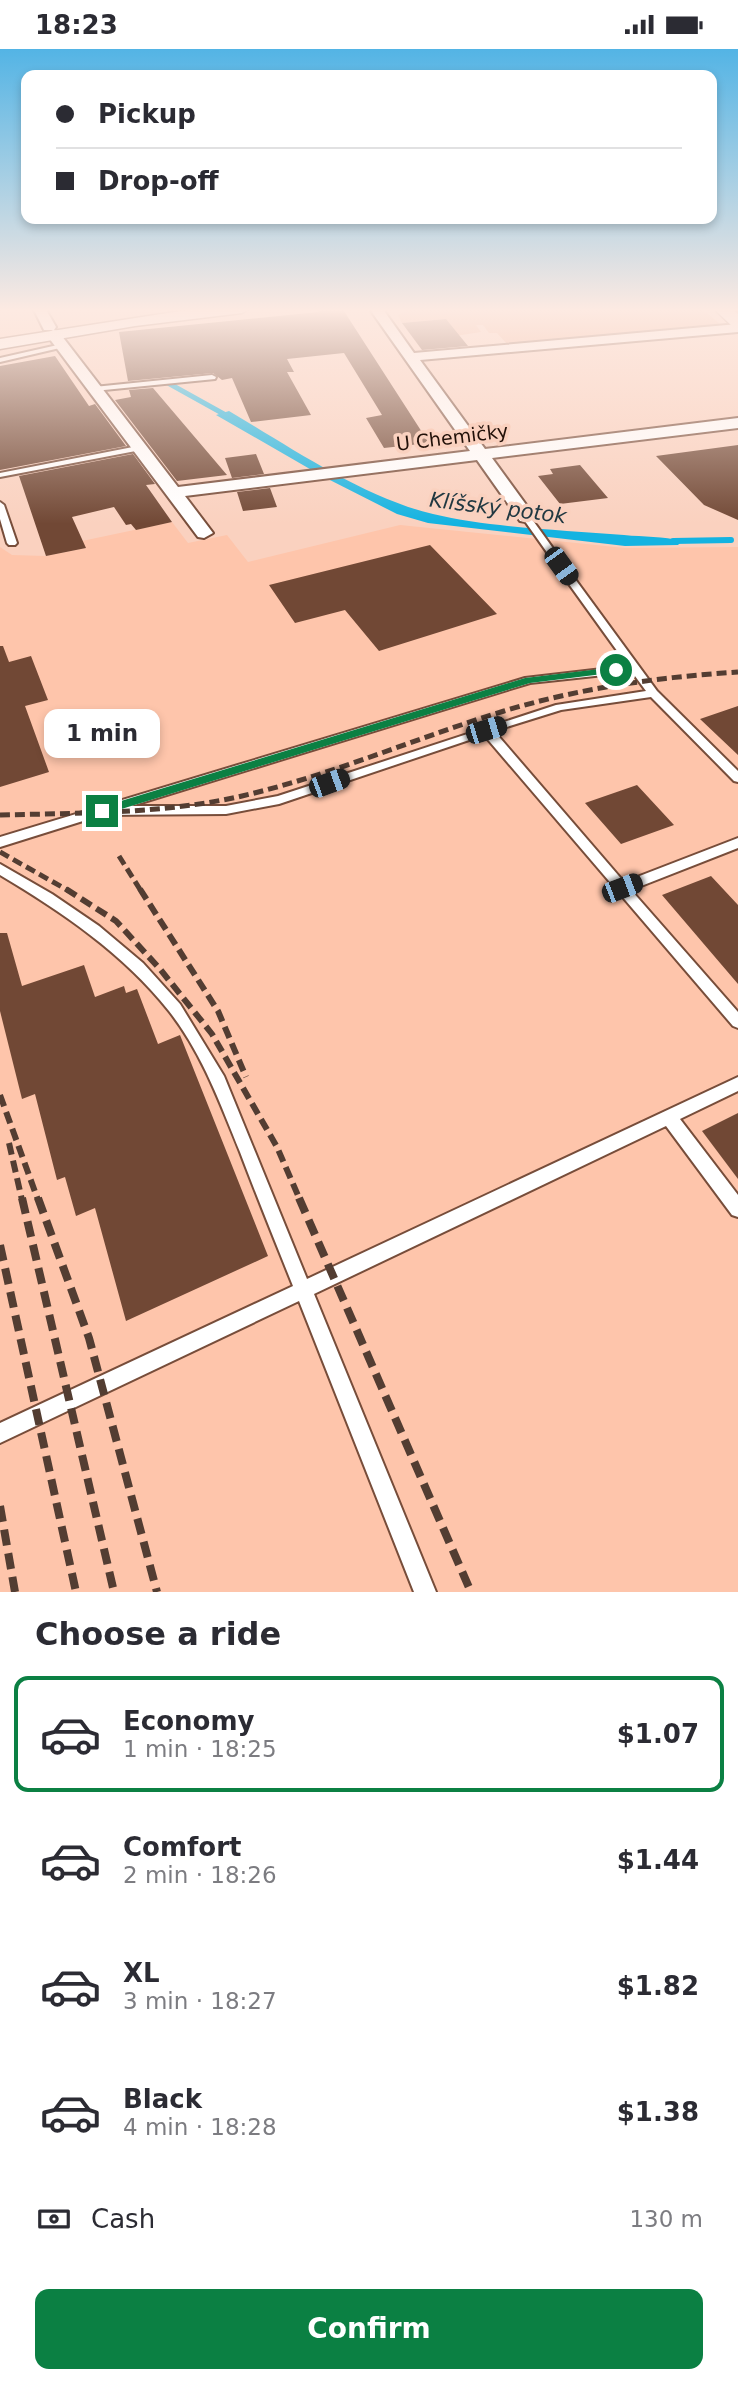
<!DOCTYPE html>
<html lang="en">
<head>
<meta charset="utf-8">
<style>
	body { margin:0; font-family:"DejaVu Sans",sans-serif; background:#f7f7f7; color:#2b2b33; height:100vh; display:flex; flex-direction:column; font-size:26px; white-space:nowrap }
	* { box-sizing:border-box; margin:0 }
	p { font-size:23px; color:#7c7c81 }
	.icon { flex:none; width:38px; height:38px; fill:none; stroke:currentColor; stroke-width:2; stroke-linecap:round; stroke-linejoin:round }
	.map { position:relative; height:1543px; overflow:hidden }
	.side { display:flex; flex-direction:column; background:#fff; flex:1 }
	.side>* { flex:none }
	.guide { position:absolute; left:21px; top:21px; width:696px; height:154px; border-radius:14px; box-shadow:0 4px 10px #0003; display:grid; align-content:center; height:154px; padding:0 35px; background:#fff }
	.end { position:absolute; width:32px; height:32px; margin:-16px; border:9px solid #0b8043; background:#fff; box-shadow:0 0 0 4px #fff }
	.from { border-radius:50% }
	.bubble { position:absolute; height:49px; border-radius:14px; background:#fff; box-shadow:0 4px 10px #0003; font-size:23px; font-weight:700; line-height:49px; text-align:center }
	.car { position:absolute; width:21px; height:42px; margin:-21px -10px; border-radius:9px; box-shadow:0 0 5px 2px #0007; background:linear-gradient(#222 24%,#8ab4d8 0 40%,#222 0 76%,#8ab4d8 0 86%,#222 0) }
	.guide b { display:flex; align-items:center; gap:24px; height:66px; font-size:26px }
	.guide b+b { border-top:2px solid #e1e1e2 }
	.guide i { width:18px; height:18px; background:#2b2b33 }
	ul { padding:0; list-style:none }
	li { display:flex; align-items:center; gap:21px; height:116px; margin:0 14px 10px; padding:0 21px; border:4px solid transparent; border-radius:14px }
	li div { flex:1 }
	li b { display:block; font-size:26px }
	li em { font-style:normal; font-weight:700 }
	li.current { border-color:#0b8043 }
	li>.icon { width:63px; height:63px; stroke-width:1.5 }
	h2 { padding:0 35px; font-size:32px; line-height:84px }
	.pay { display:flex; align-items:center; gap:18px; height:77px; padding:0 35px; font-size:26px }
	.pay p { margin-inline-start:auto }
	.action { display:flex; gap:14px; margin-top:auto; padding:14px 35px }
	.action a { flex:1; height:80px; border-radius:14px; background:#0b8043; color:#fff; font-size:28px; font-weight:700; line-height:80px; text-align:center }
	.status { display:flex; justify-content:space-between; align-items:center; height:49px; padding:0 35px; background:#fff; direction:ltr }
	.status svg { height:19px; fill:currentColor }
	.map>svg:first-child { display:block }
	.built { fill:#fec5ab }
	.green { fill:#efad8f }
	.water { fill:#14b3e1 }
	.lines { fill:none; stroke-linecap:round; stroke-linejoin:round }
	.stream-far1 { stroke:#14b3e1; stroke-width:5 }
	.stream { stroke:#14b3e1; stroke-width:6 }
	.building { fill:#714835 }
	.service-casing { stroke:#774d3a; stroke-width:4 }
	.minor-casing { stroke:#774d3a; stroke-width:4 }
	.tertiary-casing { stroke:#774d3a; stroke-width:3 }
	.service { fill:#fff; fill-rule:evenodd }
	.minor { fill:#fff; fill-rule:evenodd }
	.tertiary { fill:#fff; fill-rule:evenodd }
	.rail-far2 { stroke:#533d32; stroke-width:5; stroke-dasharray:10 5; stroke-linecap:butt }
	.rail-far1 { stroke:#533d32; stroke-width:6; stroke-dasharray:12 6; stroke-linecap:butt }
	.rail { stroke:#533d32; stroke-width:8; stroke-dasharray:16 8; stroke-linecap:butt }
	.route { fill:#0b8043 }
	.labels { text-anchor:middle; stroke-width:7; stroke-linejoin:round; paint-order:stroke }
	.far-street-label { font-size:19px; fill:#211008; stroke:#fad1bf }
	.far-water-label { font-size:21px; font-style:italic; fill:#213841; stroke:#fad1bf }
</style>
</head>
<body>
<div class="status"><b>18:23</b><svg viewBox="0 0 49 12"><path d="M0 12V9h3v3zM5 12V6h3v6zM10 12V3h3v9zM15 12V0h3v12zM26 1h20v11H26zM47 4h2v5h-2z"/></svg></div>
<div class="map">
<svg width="738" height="1543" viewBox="0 0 738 1543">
	<rect width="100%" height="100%" fill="#fad1bf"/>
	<!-- built -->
	<path class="built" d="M172,473L188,494L227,486L248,513L400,476L625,499L738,498V1543H0V498L12,506L46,507L85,499L82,492Z"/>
	<!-- green -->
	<path class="green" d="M412,259H701L720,275L508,296L497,284H489L483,276H476L481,283L455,287L446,270L402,274L398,266Z"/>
	<!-- water -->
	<path class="water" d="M229,362C290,398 364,449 433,465C492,479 563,481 624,486C644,488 663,487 682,492L678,496L625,497L428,474L397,465L322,427L216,366Z"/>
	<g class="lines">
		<!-- stream-far1 -->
		<path class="stream-far1" d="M168,334L231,369"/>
		<!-- stream -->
		<path class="stream" d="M673,492L731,491"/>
	</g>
	<!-- building -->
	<path class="building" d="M323,259H342L429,394L384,399L366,369L382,366L344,304L287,310L294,323H287L311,366L251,373L232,329L222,331L213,324L128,332L119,283L318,263Z
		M446,270L468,297L422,301L402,274Z
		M55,307L89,357L95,355L126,397L0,421V317Z
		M153,339L227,426L177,432L115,351L131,348L129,341Z
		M738,396V471L704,456L656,407Z
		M133,405L155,435L146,436L172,473L136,481L131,475L126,476L114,458L72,468L86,499L46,507L19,427Z
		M256,405L264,425L232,429L225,409Z
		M580,416L608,449L560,455L538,427L553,425L550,420Z
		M270,439L277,458L243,462L237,443Z
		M430,496L497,565L379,602L345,561L295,574L269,536Z
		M0,597H3L9,613L31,607L48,651L25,657L49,723L0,738Z
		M738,657V706L700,670Z
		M637,736L674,776L621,795L585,754Z
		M711,827L738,856V935L662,846Z
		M0,884H7L22,937L84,916L95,948L124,937L126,944L137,940L158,995L180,986L268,1207L126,1272L95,1159L76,1167L65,1128L57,1131L35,1045L22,1050L0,962Z
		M738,1064V1130L702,1082Z"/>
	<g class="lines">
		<defs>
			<path id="service" d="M62,295L65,297L64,298L0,313V309Z
				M212,326L216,328L215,330L94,342L90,340L94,338Z
				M138,397L142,399L141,401L0,428V424Z
				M0,453L4,456L17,494L15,496H9L7,494L0,470Z
				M526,465L529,466L557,505V509H551L522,468Z
				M561,514L564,515L657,642L738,722V733L734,732L651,648L561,661L494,682L624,833L738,789V799L631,841L738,963V979L733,977L484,686L279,755L226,765L102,766L0,798V788L525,629L628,617L556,517ZM632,623L646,642L556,656L278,747L226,757H131L530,634Z
				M0,815L52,845L99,877L143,914L180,955L224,1027L307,1230L738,1028V1042L680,1070L738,1146V1168L732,1166L666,1077L314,1245L436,1543H414L299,1252L0,1394V1374L293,1237C275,1192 257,1148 240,1103C220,1054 202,1004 169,962C123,904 62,863 0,826Z"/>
			<path id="minor" d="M33,259H45L56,278L54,281H44Z
				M369,259H382L414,304L738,275V283L420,311L485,400L738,369V379L492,409L535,468L526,473L520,472L477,411L185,447L213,484L204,489L198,488L46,285L53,281L58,282L178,438L470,402Z"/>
			<path id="tertiary" d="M200,259H250L242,264L135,277L0,300V290Z
				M713,259H731L738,265V278L732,277Z"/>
		</defs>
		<!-- service casing -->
		<use href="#service" class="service-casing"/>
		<!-- minor casing -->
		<use href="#minor" class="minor-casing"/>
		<!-- tertiary casing -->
		<use href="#tertiary" class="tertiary-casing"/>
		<!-- service -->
		<use href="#service" class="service"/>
		<!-- minor -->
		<use href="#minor" class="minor"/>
		<!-- tertiary -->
		<use href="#tertiary" class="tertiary"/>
		<!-- rail-far2 -->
		<path class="rail-far2" d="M0,766C80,764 163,765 242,747C332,726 416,689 504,662C580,639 659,628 738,623
			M0,803L69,842
			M119,807L141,842"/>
		<!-- rail-far1 -->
		<path class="rail-far1" d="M66,840L116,872L160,920L212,985L277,1098L300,1151
			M140,840L218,962L246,1028
			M0,1046L38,1151
			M9,1094L22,1151"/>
		<!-- rail -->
		<path class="rail" d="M22,1149L114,1543
			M38,1149L89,1289L157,1543
			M299,1149L471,1543
			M0,1196L76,1543
			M0,1457L15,1543"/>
	</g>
	<!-- sky -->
	<linearGradient id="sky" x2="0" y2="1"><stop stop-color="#53b4e5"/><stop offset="0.55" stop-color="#fdeae2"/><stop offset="1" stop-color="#fdeae2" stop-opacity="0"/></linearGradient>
	<rect width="738" height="475" fill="url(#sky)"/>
	<!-- route -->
	<path class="route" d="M616,618L621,621L619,623L530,634L102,766L96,762L98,759L525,629Z"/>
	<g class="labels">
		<!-- far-street labels -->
		<g class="far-street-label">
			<text transform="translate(452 388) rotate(-7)" y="7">U Chemičky</text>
		</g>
		<!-- far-water labels -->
		<g class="far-water-label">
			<text transform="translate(498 459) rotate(7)" y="7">Klíšský potok</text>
		</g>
	</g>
</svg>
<i class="end from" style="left:616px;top:621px"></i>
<i class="end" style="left:102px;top:762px"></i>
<div class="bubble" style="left:44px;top:660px;width:116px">1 min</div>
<i class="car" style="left:561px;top:517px;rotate:144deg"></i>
<i class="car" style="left:486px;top:681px;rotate:73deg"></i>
<i class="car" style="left:329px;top:734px;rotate:70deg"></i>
<i class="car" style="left:622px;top:839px;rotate:69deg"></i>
<div class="guide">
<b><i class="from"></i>Pickup</b>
<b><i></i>Drop-off</b>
</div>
</div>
<section class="side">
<h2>Choose a ride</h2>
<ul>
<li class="current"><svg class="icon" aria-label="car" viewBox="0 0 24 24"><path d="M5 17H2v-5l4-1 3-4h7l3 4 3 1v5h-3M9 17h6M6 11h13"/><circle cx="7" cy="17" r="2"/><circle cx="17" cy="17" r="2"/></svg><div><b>Economy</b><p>1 min · 18:25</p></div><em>$1.07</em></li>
<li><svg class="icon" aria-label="car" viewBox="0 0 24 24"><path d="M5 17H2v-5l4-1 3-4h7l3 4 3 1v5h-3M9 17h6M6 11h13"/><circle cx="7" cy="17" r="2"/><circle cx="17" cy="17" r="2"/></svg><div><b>Comfort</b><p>2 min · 18:26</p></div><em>$1.44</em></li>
<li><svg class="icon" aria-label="car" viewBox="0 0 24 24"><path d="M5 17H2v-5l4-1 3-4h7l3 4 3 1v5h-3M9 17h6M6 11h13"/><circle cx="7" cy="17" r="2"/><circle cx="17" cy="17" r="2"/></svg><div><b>XL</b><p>3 min · 18:27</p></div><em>$1.82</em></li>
<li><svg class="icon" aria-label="car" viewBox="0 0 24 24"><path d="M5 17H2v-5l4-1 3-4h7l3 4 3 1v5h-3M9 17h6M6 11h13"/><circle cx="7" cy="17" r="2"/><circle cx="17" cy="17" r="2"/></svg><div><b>Black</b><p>4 min · 18:28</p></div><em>$1.38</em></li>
</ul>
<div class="pay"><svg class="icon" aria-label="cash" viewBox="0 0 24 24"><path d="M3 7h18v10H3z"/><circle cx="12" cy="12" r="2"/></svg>Cash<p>130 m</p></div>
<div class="action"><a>Confirm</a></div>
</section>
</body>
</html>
